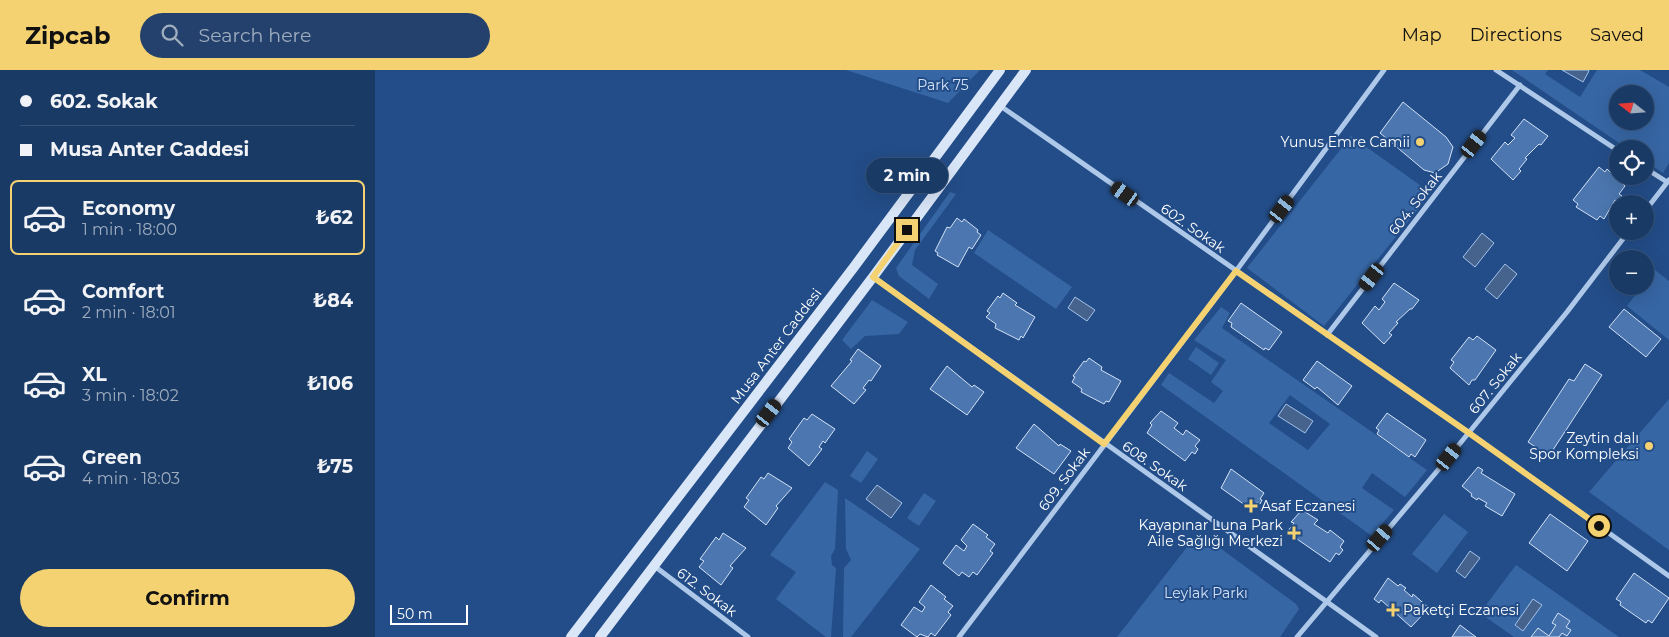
<!DOCTYPE html>
<html lang="en">
<head>
<meta charset="utf-8">
<style>
	body { margin:0; font-family:Montserrat,sans-serif; background:#23416c; color:#f1f3f6; height:100vh; display:flex; flex-direction:column; font-size:19px; white-space:nowrap }
	* { box-sizing:border-box; margin:0 }
	p { font-size:16px; color:#9fadbf }
	.icon { flex:none; width:28px; height:28px; fill:none; stroke:currentColor; stroke-width:2; stroke-linecap:round; stroke-linejoin:round }
	.map { position:relative; flex:1; overflow:hidden }
	.panel { display:flex; flex-direction:column; background:#1a3a66; width:375px }
	.panel>* { flex:none }
	.banner { display:grid; align-content:center; height:110px; padding:0 20px; background:#1a3a66 }
	.needle { width:32px; rotate:287deg }
	.fabs { position:absolute; left:1234px; top:15px; display:grid; gap:10px }
	.fabs a { display:grid; place-items:center; width:45px; height:45px; border-radius:50%; background:#1a3a66; box-shadow:0 5px 20px #0002,0 0 0 1px #38547a; font-size:25px }
	.scale { position:absolute; left:15px; bottom:12px; width:78px; box-sizing:border-box; padding-left:5px; border:2px solid #fff; border-top:0; font-size:14px; line-height:18px; white-space:nowrap; color:#fff; -webkit-text-stroke:4px #234d88; paint-order:stroke }
	.end { position:absolute; width:22px; height:22px; margin:-11px; border:6px solid #f4d271; background:#111; box-shadow:0 0 0 2px #111 }
	.from { border-radius:50% }
	.bubble { position:absolute; height:35px; border-radius:18px; background:#1a3a66; box-shadow:0 5px 20px #0002,0 0 0 1px #38547a; font-size:16px; font-weight:700; line-height:35px; text-align:center }
	.car { position:absolute; width:15px; height:30px; margin:-15px -8px; border-radius:6px; box-shadow:0 0 4px 1px #0007; background:linear-gradient(#222 24%,#8ab4d8 0 40%,#222 0 76%,#8ab4d8 0 86%,#222 0) }
	.banner b { display:flex; align-items:center; gap:18px; height:48px; font-size:19px }
	.banner b+b { border-top:1px solid #38547a }
	.banner i { width:12px; height:12px; background:#f1f3f6 }
	ul { padding:0; list-style:none }
	li { display:flex; align-items:center; gap:15px; height:75px; margin:0 10px 8px; padding:0 10px; border:2px solid transparent; border-radius:8px }
	li div { flex:1 }
	li b { display:block; font-size:19px }
	li em { font-style:normal; font-weight:700 }
	li.on { border-color:#f4d271 }
	li>.icon { width:45px; height:45px; stroke-width:1.5 }
	.cta { display:flex; gap:10px; margin-top:auto; padding:10px 20px }
	.cta a { flex:1; height:58px; border-radius:30px; background:#f4d271; color:#111; font-size:20px; font-weight:700; line-height:58px; text-align:center }
	header { display:flex; align-items:center; gap:30px; box-sizing:border-box; height:70px; padding:0 25px; background:#f4d271; color:#111 }
	header strong { font-size:24px }
	nav { display:flex; gap:28px; margin-inline-start:auto; font-size:18px }
	.search { width:350px; height:45px; background:#23416c; display:flex; align-items:center; gap:12px; box-sizing:border-box; padding:0 18px; border-radius:28px; color:#9fadbf; font-size:19px }
	main { display:flex; flex:1; min-height:0 }
	.map>svg:first-child { display:block }
	.green { fill:#3766a4; fill-rule:evenodd }
	.water { fill:#46638e; stroke:#a3c2ea }
	.building { fill:#4b76af; stroke:#d3e2f7 }
	.lines { fill:none; stroke-linecap:round; stroke-linejoin:round }
	.street { stroke:#aec8e9; stroke-width:5 }
	.secondary { stroke:#d9e6f8; stroke-width:10 }
	.route { stroke:#f4d271; stroke-width:6 }
	.poi-dot { fill:#f4d271; stroke:#234d88; stroke-width:2 }
	.labels { text-anchor:middle; stroke-width:4; stroke-linejoin:round; paint-order:stroke }
	.park-label { font-size:14px; fill:#d3e2f7; stroke:#234d88 }
	.poi-label { font-size:14px; fill:#fff; stroke:#234d88; text-anchor:end }
	.street-label { font-size:14px; fill:#fff; stroke:#234d88 }
</style>
</head>
<body>
<header>
<strong>Zipcab</strong>
<div class="search"><svg class="icon" aria-label="search" viewBox="0 0 24 24"><circle cx="10" cy="10" r="6"/><path d="M15 15l6 6"/></svg>Search here</div>
<nav><a>Map</a><a>Directions</a><a>Saved</a></nav>
</header>
<main>
<section class="panel">
<div class="banner">
<b><i class="from"></i>602. Sokak</b>
<b><i></i>Musa Anter Caddesi</b>
</div>
<ul>
<li class="on"><svg class="icon" aria-label="car" viewBox="0 0 24 24"><path d="M5 17H2v-5l4-1 3-4h7l3 4 3 1v5h-3M9 17h6M6 11h13"/><circle cx="7" cy="17" r="2"/><circle cx="17" cy="17" r="2"/></svg><div><b>Economy</b><p>1 min · 18:00</p></div><em>₺62</em></li>
<li><svg class="icon" aria-label="car" viewBox="0 0 24 24"><path d="M5 17H2v-5l4-1 3-4h7l3 4 3 1v5h-3M9 17h6M6 11h13"/><circle cx="7" cy="17" r="2"/><circle cx="17" cy="17" r="2"/></svg><div><b>Comfort</b><p>2 min · 18:01</p></div><em>₺84</em></li>
<li><svg class="icon" aria-label="car" viewBox="0 0 24 24"><path d="M5 17H2v-5l4-1 3-4h7l3 4 3 1v5h-3M9 17h6M6 11h13"/><circle cx="7" cy="17" r="2"/><circle cx="17" cy="17" r="2"/></svg><div><b>XL</b><p>3 min · 18:02</p></div><em>₺106</em></li>
<li><svg class="icon" aria-label="car" viewBox="0 0 24 24"><path d="M5 17H2v-5l4-1 3-4h7l3 4 3 1v5h-3M9 17h6M6 11h13"/><circle cx="7" cy="17" r="2"/><circle cx="17" cy="17" r="2"/></svg><div><b>Green</b><p>4 min · 18:03</p></div><em>₺75</em></li>
</ul>
<div class="cta"><a>Confirm</a></div>
</section>
<div class="map">
<svg width="1294" height="567" viewBox="0 0 1294 567">
	<rect width="100%" height="100%" fill="#234d88"/>
	<!-- green -->
	<path class="green" d="M471,0H605L573,33Z
		M1137,0H1173L1170,4L1205,27L1222,0H1265L1294,17V93L1288,103L1270,91V79H1253ZM1242,24H1270V51H1242Z
		M976,66L1056,123L949,256L872,198Z
		M575,122L581,124L540,180L537,195L563,214L554,229L524,206L521,198Z
		M613,160L697,217L681,239L599,183Z
		M1280,200L1294,211V270L1252,236L1267,216H1270V213Z
		M497,230L533,252L524,264L490,266L476,279L467,270Z
		M846,237L855,243L847,258L1052,400L1030,427L997,403L987,418L1019,440L997,466L786,315L794,303L839,333L848,321L836,312L851,290L819,270ZM915,325L955,354L933,380L894,353Z
		M821,277L844,293L836,305L813,289Z
		M1294,329V480L1214,422Z
		M492,381L503,389L486,413L475,406Z
		M450,412L463,420L460,479L456,486L457,495L461,498L456,567H451L401,529L421,502L395,485Z
		M549,423L561,431L544,456L532,448Z
		M470,428L545,479L476,567H468L469,498L476,490L471,479Z
		M1069,444L1093,462L1062,503L1037,484Z
		M826,464L921,534L924,539L905,567H742L816,472Z
		M1141,495L1244,567H1139L1105,543Z"/>
	<!-- water -->
	<path class="water" d="M1187,0H1213L1214,1L1208,12Z
		M1107,163L1119,173L1100,197L1088,187Z
		M1130,194L1142,204L1122,229L1110,219Z
		M700,227L720,240L712,251L693,238Z
		M911,334L938,351L930,363L903,346Z
		M502,415L527,433L516,448L491,429Z
		M1095,481L1105,488L1090,508L1081,501Z
		M1158,529L1167,535L1148,561L1140,555Z"/>
	<!-- building -->
	<path class="building" d="M1028,32L1071,67L1078,77L1073,94L1060,103L1049,100L1005,63Z
		M1149,49L1173,66L1166,75L1164,74L1150,88L1152,89L1144,99L1146,101L1138,110L1116,89L1130,72L1133,75L1140,68L1136,65Z
		M1224,97L1230,102L1232,99L1250,116L1244,124L1247,126L1243,132L1240,130L1229,149L1225,146L1222,150L1201,137L1203,134L1198,130Z
		M582,148L587,152L589,149L603,160L602,162L606,165L597,179L594,177L583,197L562,185L563,183L560,181L572,157L575,158Z
		M1019,213L1044,230L1037,239H1035L1021,252L1023,253L1014,263L1017,265L1009,274L987,253L1000,236L1004,240L1010,232L1007,229Z
		M628,223L642,233L640,235L660,247L648,268L646,266L644,270L620,258L621,254L611,247L615,243L612,241L623,226L625,228Z
		M866,233L907,262L894,280L890,278L889,280L856,257L857,253L853,251Z
		M1249,239L1286,269L1271,287L1234,257Z
		M1102,266L1121,280L1100,310H1097L1094,315L1075,298L1079,292L1076,290L1094,267L1098,270Z
		M483,279L506,296L496,311L494,310L488,318L491,320L479,334L456,316L477,291L475,290Z
		M714,288L727,297L726,300L746,311L734,332L731,331L729,334L706,322L707,319L697,312L700,307L698,306L709,291L711,292Z
		M942,291L977,316L963,335L942,317L940,319L928,310Z
		M1210,294L1227,305L1174,386L1153,372L1194,309L1199,311Z
		M572,296L597,317L599,315L609,322L592,345L555,319Z
		M786,341L803,353L799,358L808,365L811,360L825,370L820,376L823,379L820,384L817,382L810,391L772,363L777,355L775,353Z
		M1012,343L1051,370L1040,387L1036,384L1034,387L1002,364L1004,360L1001,358Z
		M437,344L460,359L450,373L448,371L444,377L447,379L434,396L413,378L417,372L414,369L429,348L432,350Z
		M659,354L684,376L685,374L696,381L679,404L641,378Z
		M1103,397L1108,400L1106,403L1140,424L1127,446L1110,436L1112,433L1103,428L1102,430L1096,426L1097,424L1087,416Z
		M856,399L889,423L885,429L887,430L885,434L882,432L877,440L846,418Z
		M393,403L417,418L401,436L403,438L391,455L369,437L374,430L371,428L386,407L389,409Z
		M927,440L943,450L939,454L953,463L955,460L969,471L965,477L968,480L964,485L961,483L955,492L912,462L919,453L916,452Z
		M1175,444L1213,471L1192,501L1154,473Z
		M598,454L613,465L611,467L620,474L615,481L618,483L602,505L598,502L594,507L587,502L584,506L568,493L581,475L589,481L592,476L586,470Z
		M348,463L371,478L355,496L358,498L346,515L324,497L329,491L325,489L341,467L344,470Z
		M1259,503L1294,528L1277,553L1273,550L1271,553L1245,535L1246,532L1241,529Z
		M1013,508L1023,516L1025,514L1031,518L1029,520L1037,527L1038,524L1054,538L1036,557L1006,530L1004,533L999,529Z
		M556,515L571,527L569,529L578,536L573,542L576,545L560,566L556,563L553,567L545,564L542,567L526,555L539,537L547,542L550,537L544,532Z
		M1183,543L1195,551L1191,557L1196,560L1192,566L1187,563L1184,567H1156L1163,558L1174,566L1181,555L1177,553Z
		M1085,555L1101,567H1077Z"/>
	<g class="lines">
		<!-- street -->
		<path class="street" d="M1121,0L1242,80
			M624,35L1094,363L1294,506
			M1270,98L1292,112
			M1270,141L1294,110
			M498,207L1001,567
			M952,265L1145,15
			M278,495L373,567
			M584,567L861,201L1009,0
			M922,567L1074,387L1192,242L1254,161"/>
		<!-- secondary -->
		<path class="secondary" d="M196,567L479,197L625,0
			M225,567L498,207L651,0"/>
	</g>
	<g class="lines">
		<!-- route -->
		<path class="route" d="M532,160L498,207L729,374L861,201L1094,363L1224,456"/>
	</g>
	<!-- markers -->
	<g class="poi-dot">
		<circle cx="1045" cy="72" r="5"/>
		<circle cx="1274" cy="376" r="5"/>
		<path d="M873.5 428.5h5v5h5v5h-5v5h-5v-5h-5v-5h5z"/>
		<path d="M916.5 455.5h5v5h5v5h-5v5h-5v-5h-5v-5h5z"/>
		<path d="M1015.5 532.5h5v5h5v5h-5v5h-5v-5h-5v-5h5z"/>
	</g>
	<g class="labels">
		<!-- park labels -->
		<g class="park-label">
			<text x="568" y="20">Park 75</text>
			<text x="831" y="528">Leylak Parkı</text>
		</g>
		<!-- poi labels -->
		<g class="poi-label">
			<text x="1035" y="77">Yunus Emre Camii</text>
			<text x="1264" y="373">Zeytin dalı<tspan x="1264" dy="16">Spor Kompleksi</tspan></text>
			<text x="886" y="441" text-anchor="start">Asaf Eczanesi</text>
			<text x="908" y="460">Kayapınar Luna Park<tspan x="908" dy="16">Aile Sağlığı Merkezi</tspan></text>
			<text x="1028" y="545" text-anchor="start">Paketçi Eczanesi</text>
		</g>
		<!-- street labels -->
		<g class="street-label">
			<text transform="translate(1040 133) rotate(-52)" y="5">604. Sokak</text>
			<text transform="translate(818 158) rotate(35)" y="5">602. Sokak</text>
			<text transform="translate(401 276) rotate(-53)" y="5">Musa Anter Caddesi</text>
			<text transform="translate(1120 313) rotate(-51)" y="5">607. Sokak</text>
			<text transform="translate(780 396) rotate(35)" y="5">608. Sokak</text>
			<text transform="translate(689 409) rotate(-53)" y="5">609. Sokak</text>
			<text transform="translate(332 522) rotate(37)" y="5">612. Sokak</text>
		</g>
	</g>
</svg>
<div class="fabs">
<a><svg class="needle" viewBox="-14 -14 28 28"><path d="M0-13l5 13h-10z" fill="#e53935"/><path d="M0 13l5-13h-10z" fill="#9fadbf"/></svg></a>
<a><svg class="icon" aria-label="locate" viewBox="0 0 24 24"><circle cx="12" cy="12" r="6"/><path d="M12 2v4M12 18v4M2 12h4M18 12h4"/></svg></a>
<a>+</a>
<a>−</a>
</div>
<div class="scale">50 m</div>
<i class="end from" style="left:1224px;top:456px"></i>
<i class="end" style="left:532px;top:160px"></i>
<div class="bubble" style="left:491px;top:88px;width:82px">2 min</div>
<i class="car" style="left:1099px;top:74px;rotate:38deg"></i>
<i class="car" style="left:750px;top:124px;rotate:305deg"></i>
<i class="car" style="left:907px;top:139px;rotate:37deg"></i>
<i class="car" style="left:997px;top:207px;rotate:218deg"></i>
<i class="car" style="left:394px;top:343px;rotate:38deg"></i>
<i class="car" style="left:1074px;top:387px;rotate:39deg"></i>
<i class="car" style="left:1005px;top:468px;rotate:41deg"></i>
</div>
</main>
</body>
</html>
